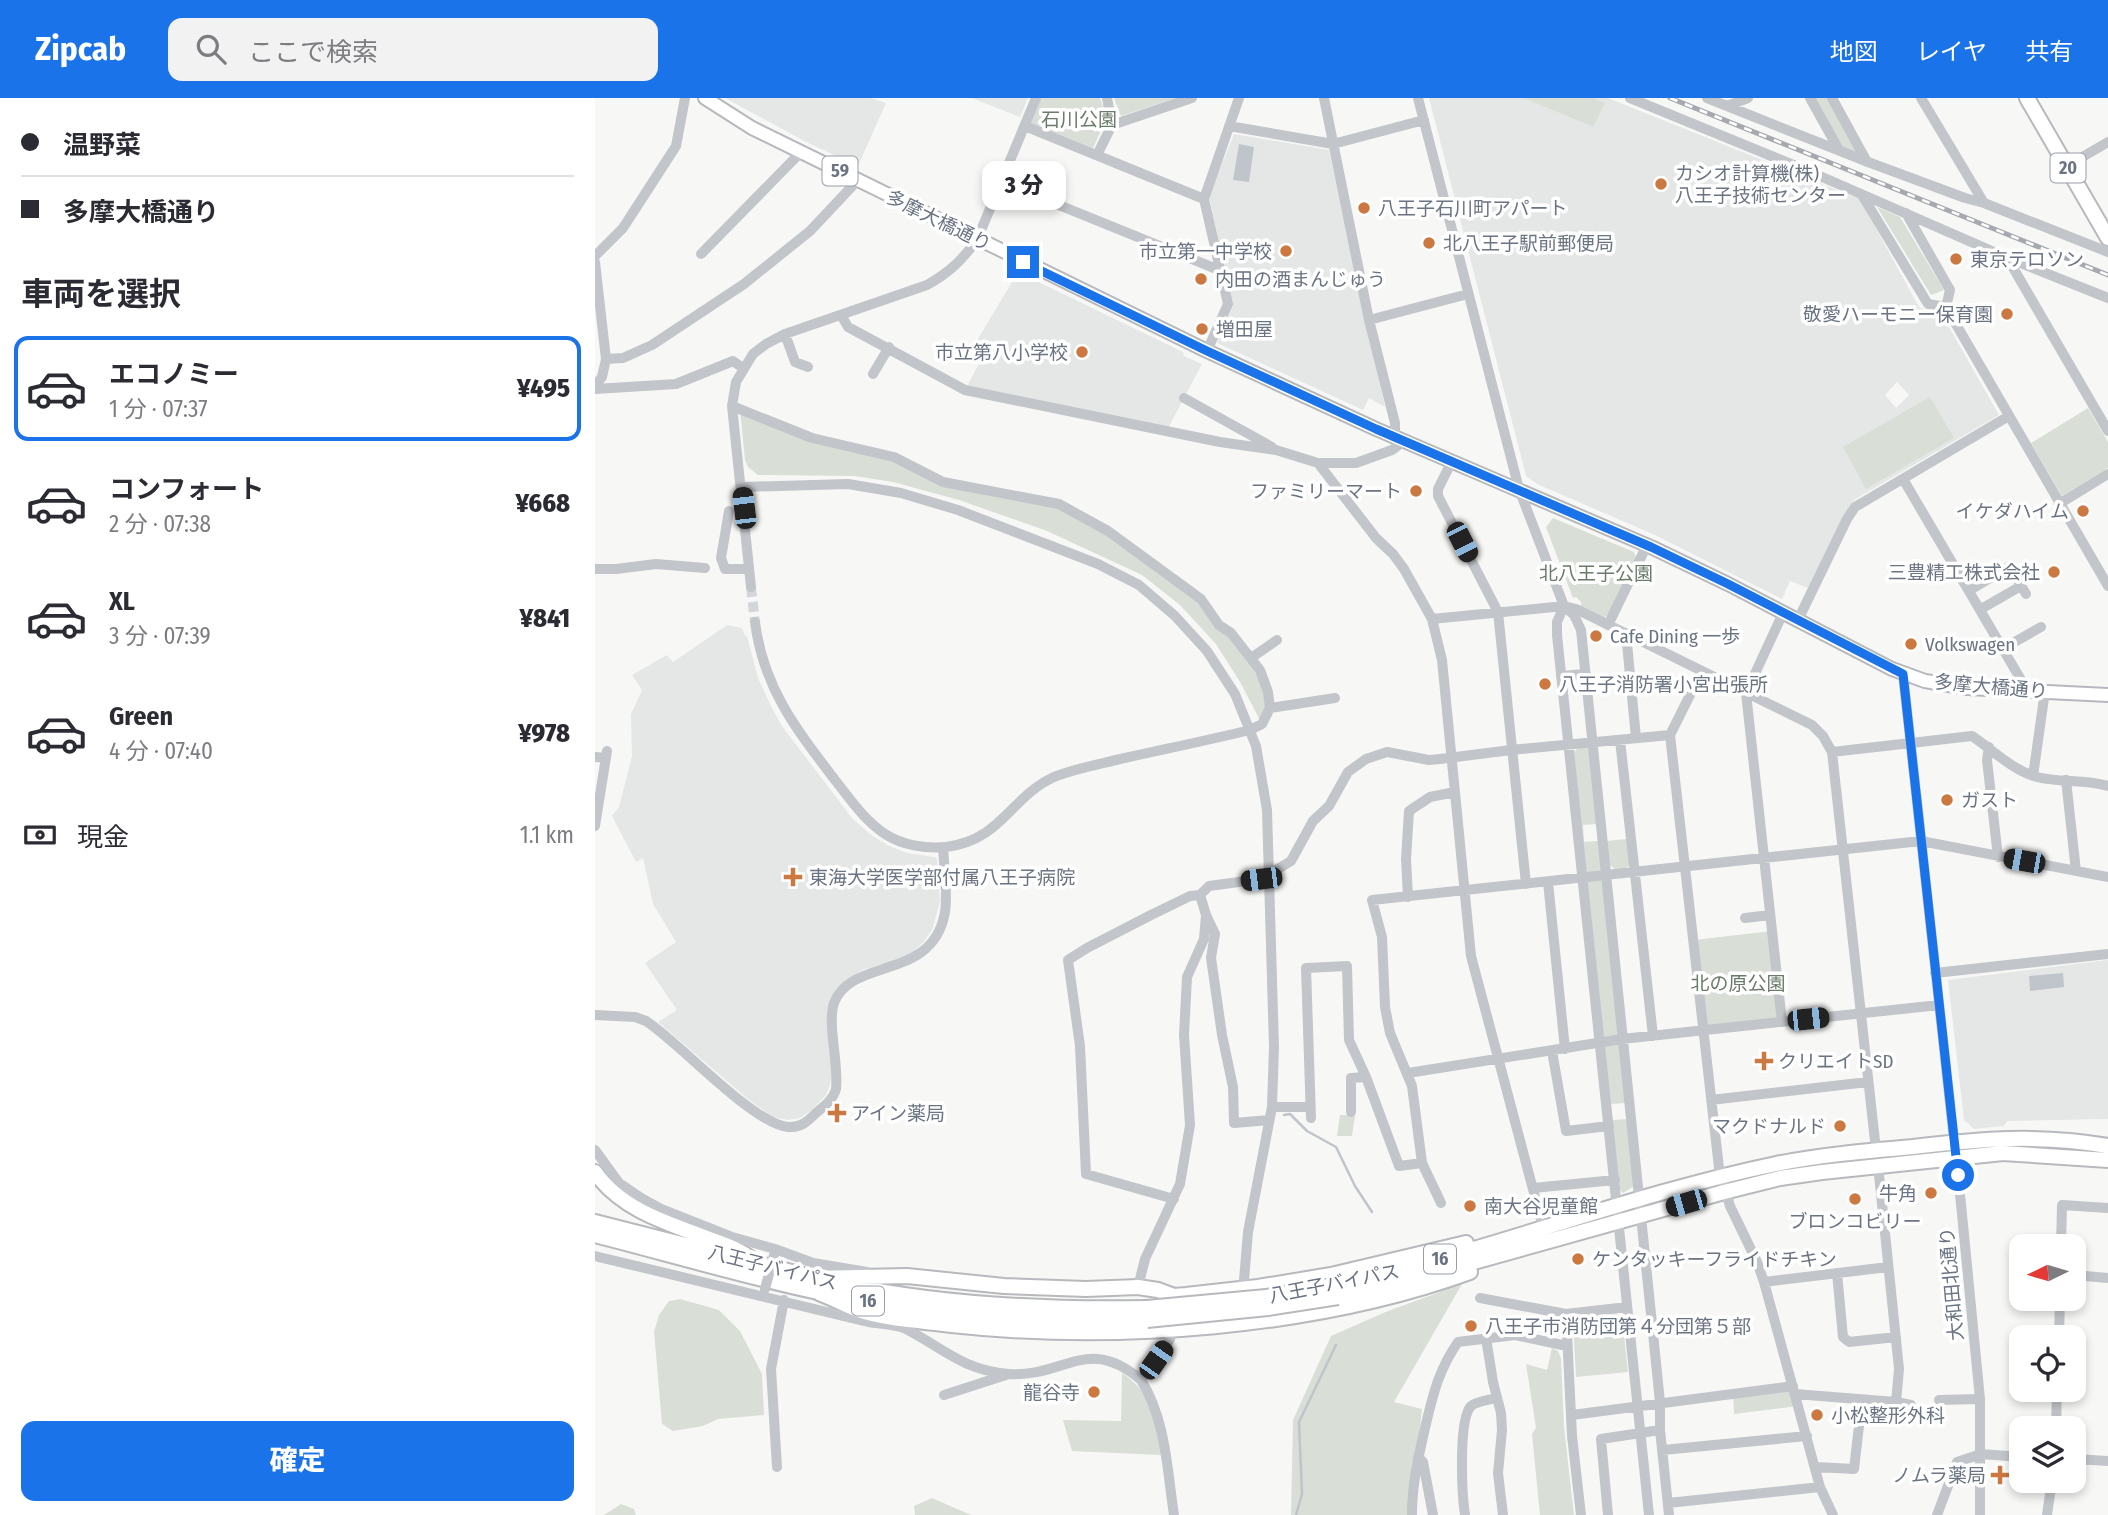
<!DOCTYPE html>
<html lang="ja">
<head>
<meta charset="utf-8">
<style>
	body { margin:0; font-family:"Fira Sans Condensed","Noto Sans JP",sans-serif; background:#f2f2f3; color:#2b2b33; height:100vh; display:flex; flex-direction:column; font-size:26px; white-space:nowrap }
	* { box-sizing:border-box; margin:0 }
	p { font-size:23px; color:#7c7c81 }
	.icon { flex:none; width:38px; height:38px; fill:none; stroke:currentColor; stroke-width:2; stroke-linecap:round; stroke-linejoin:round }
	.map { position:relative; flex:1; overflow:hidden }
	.sheet { display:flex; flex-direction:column; background:#fff; width:595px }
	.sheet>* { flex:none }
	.guide { display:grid; align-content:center; height:154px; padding:0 21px; background:#fff }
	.needle { width:46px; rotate:265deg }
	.tools { position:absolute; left:1414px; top:1136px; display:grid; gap:14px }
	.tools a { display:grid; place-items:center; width:77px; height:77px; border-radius:14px; background:#fff; box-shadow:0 4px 10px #0003; font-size:35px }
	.end { position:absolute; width:32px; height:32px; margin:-16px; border:9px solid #1a73e8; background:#fff; box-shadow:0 0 0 4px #fff }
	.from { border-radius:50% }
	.bubble { position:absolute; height:49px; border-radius:14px; background:#fff; box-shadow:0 4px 10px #0003; font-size:23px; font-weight:800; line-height:49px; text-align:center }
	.car { position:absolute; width:21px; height:42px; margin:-21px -10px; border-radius:9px; box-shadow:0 0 5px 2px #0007; background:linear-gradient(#222 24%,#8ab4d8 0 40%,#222 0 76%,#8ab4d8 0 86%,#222 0) }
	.guide b { display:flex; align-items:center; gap:24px; height:66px; font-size:26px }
	.guide b+b { border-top:2px solid #e1e1e2 }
	.guide i { width:18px; height:18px; background:#2b2b33 }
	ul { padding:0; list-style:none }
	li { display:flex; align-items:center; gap:21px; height:105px; margin:0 14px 10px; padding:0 7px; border:4px solid transparent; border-radius:14px }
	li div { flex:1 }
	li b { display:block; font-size:26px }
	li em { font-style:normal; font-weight:800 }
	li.on { border-color:#1a73e8 }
	li>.icon { width:63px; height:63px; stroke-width:1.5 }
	h2 { padding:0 21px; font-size:32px; line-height:84px }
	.pay { display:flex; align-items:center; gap:18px; height:77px; padding:0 21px; font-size:26px }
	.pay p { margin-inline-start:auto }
	.button { display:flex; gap:14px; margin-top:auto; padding:14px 21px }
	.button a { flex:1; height:80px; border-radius:14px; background:#1a73e8; color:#fff; font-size:28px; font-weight:800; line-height:80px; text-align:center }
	header { display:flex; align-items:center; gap:42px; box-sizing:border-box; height:98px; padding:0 35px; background:#1a73e8; color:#fff }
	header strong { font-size:33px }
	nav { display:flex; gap:38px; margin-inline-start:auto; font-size:24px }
	.search { width:490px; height:63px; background:#f2f2f3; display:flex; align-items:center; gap:18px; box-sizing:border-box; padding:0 24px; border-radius:14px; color:#7c7c81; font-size:26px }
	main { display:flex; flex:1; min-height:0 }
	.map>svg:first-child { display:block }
	.built { fill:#e5e7e6; fill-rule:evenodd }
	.green { fill:#d9ded7; fill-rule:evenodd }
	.water { fill:#bfc5cb }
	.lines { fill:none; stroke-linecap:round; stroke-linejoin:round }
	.stream { stroke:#bfc5cb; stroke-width:2.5 }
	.minor-tunnel { stroke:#d4d7d9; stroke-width:10; stroke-dasharray:10 5; stroke-linecap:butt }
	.major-casing { stroke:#b6b8bd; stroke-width:16 }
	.highway-casing { stroke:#b7b9bd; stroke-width:18 }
	.minor { stroke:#c2c5c9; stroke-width:10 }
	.major { stroke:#fff; stroke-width:12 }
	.highway { stroke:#fff; stroke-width:14 }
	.rail-casing { stroke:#a6a9af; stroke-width:5 }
	.rail { stroke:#fff; stroke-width:2.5; stroke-dasharray:8; stroke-linecap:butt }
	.highway-bridge-casing { stroke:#b7b9bd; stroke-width:18; stroke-linecap:butt }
	.minor-bridge { stroke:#c2c5c9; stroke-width:10 }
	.highway-bridge { stroke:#fff; stroke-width:14 }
	.route { stroke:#1a73e8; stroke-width:9 }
	.poi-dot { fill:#cc7941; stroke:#fff; stroke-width:2.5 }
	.labels { text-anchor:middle; stroke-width:7; stroke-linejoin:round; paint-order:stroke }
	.shield { fill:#fff; stroke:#979ea8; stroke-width:2 }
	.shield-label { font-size:18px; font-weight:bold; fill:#6b7483 }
	.park-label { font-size:19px; fill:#6a7b69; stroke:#fff }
	.poi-label { font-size:19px; fill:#6b7483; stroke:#fff; text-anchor:start }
	.street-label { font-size:19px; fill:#6b7483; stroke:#fff }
</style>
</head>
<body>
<header>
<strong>Zipcab</strong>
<div class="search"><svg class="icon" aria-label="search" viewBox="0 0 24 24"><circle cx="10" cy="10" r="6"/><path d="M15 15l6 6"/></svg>ここで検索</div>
<nav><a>地図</a><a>レイヤ</a><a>共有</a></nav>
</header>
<main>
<section class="sheet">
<div class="guide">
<b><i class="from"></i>温野菜</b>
<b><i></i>多摩大橋通り</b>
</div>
<h2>車両を選択</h2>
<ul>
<li class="on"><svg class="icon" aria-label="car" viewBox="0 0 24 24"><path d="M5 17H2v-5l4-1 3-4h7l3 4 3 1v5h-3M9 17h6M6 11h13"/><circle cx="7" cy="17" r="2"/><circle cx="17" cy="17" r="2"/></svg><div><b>エコノミー</b><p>1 分 · 07:37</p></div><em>¥495</em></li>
<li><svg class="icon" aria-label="car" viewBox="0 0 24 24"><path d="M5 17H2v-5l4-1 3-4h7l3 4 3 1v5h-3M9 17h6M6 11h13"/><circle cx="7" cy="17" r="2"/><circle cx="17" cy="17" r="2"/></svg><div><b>コンフォート</b><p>2 分 · 07:38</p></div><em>¥668</em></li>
<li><svg class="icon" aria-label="car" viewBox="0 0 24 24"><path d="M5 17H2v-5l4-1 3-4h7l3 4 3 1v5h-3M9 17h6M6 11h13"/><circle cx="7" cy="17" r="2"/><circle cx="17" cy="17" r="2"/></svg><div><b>XL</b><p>3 分 · 07:39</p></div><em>¥841</em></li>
<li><svg class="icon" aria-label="car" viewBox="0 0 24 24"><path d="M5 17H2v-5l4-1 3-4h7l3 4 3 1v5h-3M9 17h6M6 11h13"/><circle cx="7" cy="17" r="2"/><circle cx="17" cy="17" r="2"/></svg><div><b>Green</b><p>4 分 · 07:40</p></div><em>¥978</em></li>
</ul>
<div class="pay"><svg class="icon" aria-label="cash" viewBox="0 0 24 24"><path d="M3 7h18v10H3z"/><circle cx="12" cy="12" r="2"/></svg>現金<p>1.1 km</p></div>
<div class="button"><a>確定</a></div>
</section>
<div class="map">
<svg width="1513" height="1417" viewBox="0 0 1513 1417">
	<rect width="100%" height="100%" fill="#f7f8f6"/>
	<!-- built -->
	<path class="built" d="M130,0H276L291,5L263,68L211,44Z
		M377,0H433L425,19Z
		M834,0H1013L1265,101L1324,209L1349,220L1404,317L1259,402L1206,505L1199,507L1062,438L942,386L931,378ZM1302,284L1314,297L1301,310L1290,297ZM1195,483L1213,490L1205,505L1199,507L1187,501Z
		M639,36L734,52L790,309L774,300L768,312L622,245L638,208L614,98Z
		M423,174L588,254L589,258L607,266L571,334L370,292L385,264L378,249Z
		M132,527L147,530L150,538H152L163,580L176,608L187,628L257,720L275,736L292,747L312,755L340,759L342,761L345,803L338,830L329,844L318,853L304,861L267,872L242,890L236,901L232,913L237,977L235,987L231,997L218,1011L205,1020L193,1022L178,1019L154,1002L63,924L82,912L50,865L81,844L58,806L48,760L41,764L17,718L24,709L37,658L36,616L47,592L37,577L72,557L78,564Z
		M1513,862V1021L1412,1023L1409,1028L1379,1031L1369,1022L1353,882Z"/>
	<!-- green -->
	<path class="green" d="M446,0H505L512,20L498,50L436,25Z
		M519,0H581L526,18Z
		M929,0H997L1010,5L998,29Z
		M1218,0H1234L1266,56L1245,49Z
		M1282,109L1305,119L1349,192L1336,197Z
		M1335,299L1359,340L1271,391L1248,349Z
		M1493,310L1513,344V370L1467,398L1436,345Z
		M145,312L217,340L299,359L348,384L464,406L588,487L636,535L673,594L667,626L645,584L621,546L585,507L547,477L452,433L364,402L298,384L259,378L163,377L153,369L150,362Z
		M958,420L1039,454L1041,460L1013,517L1009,520L985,508L987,505L981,499L978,500L951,429Z
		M990,649L996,653L1039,1088L1028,1095L1024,1092L979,654L983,650ZM1002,726L1003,743L989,744L988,727ZM1030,1005L1032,1021L1018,1022L1016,1006Z
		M1032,741L1035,767L1032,770L1020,771L1013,766L1011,743Z
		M1177,833L1187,924L1109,933L1099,842Z
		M745,1017H760L757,1038H742Z
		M867,1186L799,1304L827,1311L815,1417H696L698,1322L736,1238L793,1213Z
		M85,1201L124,1212L145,1233L167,1276L169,1317L123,1321L108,1328L78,1333L67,1326L59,1234L64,1217L74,1203Z
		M1021,1215L1027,1219L1033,1274L981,1279L978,1224L983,1219Z
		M957,1250L963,1253L966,1260L969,1329L979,1417H945L937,1336L941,1330L931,1266L952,1272Z
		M527,1275C557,1295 563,1323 566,1357L477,1353L468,1322L526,1323Z
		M1198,1288L1203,1308L1139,1316L1138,1296Z
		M337,1400L376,1417H320L319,1408Z
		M26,1406L39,1411L41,1417H9Z"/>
	<!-- water -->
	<path class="water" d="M644,46L659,49L654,84L638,82Z
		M1468,875L1469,889L1435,893L1434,878Z"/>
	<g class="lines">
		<!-- stream -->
		<path class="stream" d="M689,1017L695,1016L712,1033L741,1049L760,1088L777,1114
			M701,1417L707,1396L704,1324L741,1247"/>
		<!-- minor-tunnel -->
		<path class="minor-tunnel" d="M156,489L160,524"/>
		<defs>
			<path id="major" d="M110,0L157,30L612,253L781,331L1056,449L1133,486L1297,571L1330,583L1372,590L1513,597"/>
			<path id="highway" d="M1432,0L1513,140
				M0,1074C24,1109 66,1123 104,1137C124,1145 141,1149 158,1162
				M0,1124L224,1181
				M0,1137C74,1156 148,1178 223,1194C331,1217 442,1227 552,1222
				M216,1180L312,1178L409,1188L491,1191L543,1189L563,1192L579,1198L591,1197L663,1189L736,1177L871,1145
				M247,1186C348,1207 449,1212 552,1210
				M741,1187C890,1155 1032,1097 1181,1066C1226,1057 1272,1053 1318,1049C1387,1041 1443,1036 1513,1048
				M224,1195C237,1200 250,1207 263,1212C292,1222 327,1223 357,1227C520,1245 721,1230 875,1174
				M743,1199L804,1185L1129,1094L1185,1080L1227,1074L1408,1055L1513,1062"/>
		</defs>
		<!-- major casing -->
		<use href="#major" class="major-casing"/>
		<!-- highway casing -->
		<use href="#highway" class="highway-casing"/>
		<!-- minor -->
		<path class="minor" d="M729,0L774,222L800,325V339
			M823,0L924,391L969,508L979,517L986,532L1065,1304V1332L1074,1417
			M1035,0L1218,75L1413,160L1513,200
			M1112,0L1132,8L1153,0
			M1215,0L1244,52
			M1237,0L1272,64
			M1326,0L1389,105
			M1132,8L1273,64L1370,100L1389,105L1513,154
			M517,27L597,0
			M430,28L609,101
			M634,28L738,46L829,22
			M502,57L517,27L512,0
			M1472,68L1513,44
			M407,84L624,172
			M1267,97L1333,206L1351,209
			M1311,115L1355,192L1351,209L1513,488
			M106,156L206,54
			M0,158L28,130L81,48L90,0
			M1413,161L1513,333
			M0,164L11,261L7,279L0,288
			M246,217L253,229L370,292L625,344L681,352L723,365H761L797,352L809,343
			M774,222L873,196
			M190,236L200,264L213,269
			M612,253L633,206L609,101L644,0
			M11,261L28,260L57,247L149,186L215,133L263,82
			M278,276L294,249
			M0,291L81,286L138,263L149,271
			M589,300L677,349
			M137,308L217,340L299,359L348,384L464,406L513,433L606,501L624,527L636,535L665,572L673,594L675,610L667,626L655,632C610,643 565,652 521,662C500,667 479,671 459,679C415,699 407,742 351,749C330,751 307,747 290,736C269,722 255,701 240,682C201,631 168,589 160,524
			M857,363L843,391V398L903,514L931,786
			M723,365L781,440L798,456L809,471L837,521L847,562L876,858L948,1129
			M1308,381L1432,592
			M146,389L253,386L306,395L363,412L503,466L544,487L580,518L612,553L640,596L661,648L672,712L679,949L677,1009L653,1134L648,1194
			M1464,406L1513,376
			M134,413L126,460L130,471H154
			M0,471H21L61,466L110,470
			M1421,479L1431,496
			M156,489L137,308L141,284L158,256L171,246L190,236L332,187C355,174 366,163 382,142L441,0
			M1375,492L1417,467
			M969,508L962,524V537L1054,1417
			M1386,511L1426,488
			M837,521L969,508L981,511L1217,627L1228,638L1237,654L1281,1052
			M1203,522L1252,421L1260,409L1414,318
			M1013,527L1052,447
			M1031,535L1041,640
			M1409,550L1446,529
			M656,560L682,542
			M1107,573L1075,637L1124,1070L1135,1108L1162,1164L1169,1184L1225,1389L1238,1417
			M1308,576L1366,1106L1385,1301V1417
			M966,578L991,576
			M675,610L740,600
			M1025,642L1058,938
			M1394,649L1392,662L1403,759
			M1237,654L1377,638C1398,652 1417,672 1442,679C1465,685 1490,681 1513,688
			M0,659L11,660
			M1438,678L1450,593
			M1471,682L1481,773
			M0,728L12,653
			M953,784L970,951
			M813,799L811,761L814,713L835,699L860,694
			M611,817L620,836L616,860L627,937L638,989L639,1025L674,1022
			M1150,820L1175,817
			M1340,875L1513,856
			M0,917L40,919L51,923C85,945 158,1026 193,1029C206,1030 213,1023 221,1015C229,1008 238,1002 241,991C244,966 232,926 239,905C257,858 338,884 350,814C353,794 349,770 348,749
			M1187,924L1151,595L1188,515
			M957,953L971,1033L1014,1028
			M813,975L1027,941L1344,907
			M1116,1002L1273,984
			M677,1009H715
			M756,1014V980L771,979
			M716,1020L711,870L752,868L754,942L771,979L804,1068L827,1065
			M0,1052L24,1085L46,1100L66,1111L137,1139L180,1151L218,1165L272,1174
			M938,1090L1020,1082
			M579,1101L491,1076L485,948L473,862L492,850L556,817L595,798L605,797L614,788L666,781L696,763L718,723L734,708L753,674L771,661L792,654L834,662L845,661L916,652L1075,637
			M846,1105L827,1065L817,988L795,935L790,909L787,839L777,802L1326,743L1513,779
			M1466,1148L1467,1107L1513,1110
			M0,1158L273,1224L275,1219
			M1242,1175L1248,1239L1254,1244L1301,1239
			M1479,1177L1513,1180
			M1169,1184L1293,1169
			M543,1189L550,1161L585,1086L595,1027L589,937L592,879L609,841L611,817L605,797
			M885,1200L971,1216L1032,1209
			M971,1216L977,1338L986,1417
			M273,1224C285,1226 301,1226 311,1231C348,1250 367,1272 414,1276C468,1280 493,1236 546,1282
			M1464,1239L1465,1200
			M891,1240L898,1284L906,1315L907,1332L903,1375L908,1417
			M1200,1296L1301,1304L1304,1271L1283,1067
			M349,1297L411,1277
			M1344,1302L1385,1301
			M1301,1304L1316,1307
			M977,1317L1198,1288
			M1461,1330L1462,1292
			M1068,1352L1212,1338
			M823,1359L828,1364L838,1417
			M1479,1361L1513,1363
			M182,1369L176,1271L189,1202
			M1221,1369L1259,1371L1267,1302
			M1073,1405L1225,1389
			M579,1417C572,1371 571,1322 546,1282L575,1241L580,1227
			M817,1417C817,1386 823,1361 830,1330C838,1297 843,1273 863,1244L920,1237L972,1248
			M870,1417C867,1397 863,1322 876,1308C882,1303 894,1302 902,1300
			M1013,1417L1006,1341L1065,1332
			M1342,1417L1362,1364L1386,1356L1426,1359
			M1452,1417L1457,1382"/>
		<!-- major -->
		<use href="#major" class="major"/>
		<!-- highway -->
		<use href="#highway" class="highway"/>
		<defs>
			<path id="rail" d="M1075,0L1513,177"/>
		</defs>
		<!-- rail casing -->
		<use href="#rail" class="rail-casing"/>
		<!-- rail -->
		<use href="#rail" class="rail"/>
		<defs>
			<path id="highway-bridge" d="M552,1210L671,1199L741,1187
				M552,1222L673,1210L743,1199"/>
		</defs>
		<!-- highway-bridge casing -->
		<use href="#highway-bridge" class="highway-bridge-casing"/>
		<!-- minor-bridge -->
		<path class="minor-bridge" d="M170,1191L179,1157"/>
		<!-- highway-bridge -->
		<use href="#highway-bridge" class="highway-bridge"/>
	</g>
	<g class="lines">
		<!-- route -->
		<path class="route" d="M428,164L612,253L781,331L1056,449L1133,486L1308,576L1363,1077"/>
	</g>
	<!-- markers -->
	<g class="poi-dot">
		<circle cx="1066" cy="86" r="7"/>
		<circle cx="769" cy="110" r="7"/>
		<circle cx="834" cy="145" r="7"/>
		<circle cx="691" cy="153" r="7"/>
		<circle cx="1361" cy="161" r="7"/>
		<circle cx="606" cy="181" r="7"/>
		<circle cx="1412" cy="216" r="7"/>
		<circle cx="607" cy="231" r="7"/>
		<circle cx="487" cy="254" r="7"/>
		<circle cx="821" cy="393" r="7"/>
		<circle cx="1488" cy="413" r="7"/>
		<circle cx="1459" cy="474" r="7"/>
		<circle cx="1001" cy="538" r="7"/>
		<circle cx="1316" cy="546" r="7"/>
		<circle cx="950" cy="586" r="7"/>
		<circle cx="1352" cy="702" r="7"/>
		<path d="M194.5 768.5h7v7h7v7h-7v7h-7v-7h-7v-7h7z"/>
		<path d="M1165.5 952.5h7v7h7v7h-7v7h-7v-7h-7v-7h7z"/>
		<path d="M238.5 1004.5h7v7h7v7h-7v7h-7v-7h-7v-7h7z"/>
		<circle cx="1245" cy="1028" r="7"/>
		<circle cx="1336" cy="1095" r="7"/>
		<circle cx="1260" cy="1101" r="7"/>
		<circle cx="875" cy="1108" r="7"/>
		<circle cx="983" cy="1161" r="7"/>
		<circle cx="876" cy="1228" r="7"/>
		<circle cx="499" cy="1294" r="7"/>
		<circle cx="1222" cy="1317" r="7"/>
		<path d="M1401.5 1366.5h7v7h7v7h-7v7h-7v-7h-7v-7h7z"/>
	</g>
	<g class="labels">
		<!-- shield labels -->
		<g class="shield">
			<rect x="1455.5" y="55.5" width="35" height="29" rx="5"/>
			<rect x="227.5" y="58.5" width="35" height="29" rx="5"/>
			<rect x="829" y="1146.5" width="32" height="29" rx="5"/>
			<rect x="257" y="1188.5" width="32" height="29" rx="5"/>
		</g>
		<g class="shield-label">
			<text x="1473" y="76">20</text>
			<text x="245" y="79">59</text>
			<text x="845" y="1167">16</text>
			<text x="273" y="1209">16</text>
		</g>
		<!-- park labels -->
		<g class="park-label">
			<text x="484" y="28">石川公園</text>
			<text x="1001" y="482">北八王子公園</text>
			<text x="1143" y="892">北の原公園</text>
		</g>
		<!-- poi labels -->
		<g class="poi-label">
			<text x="1080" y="82">カシオ計算機(株)<tspan x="1080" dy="22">八王子技術センター</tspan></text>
			<text x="783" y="117">八王子石川町アパート</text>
			<text x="848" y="152">北八王子駅前郵便局</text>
			<text x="677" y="160" text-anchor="end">市立第一中学校</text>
			<text x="1375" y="168">東京テロソン</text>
			<text x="620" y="188">内田の酒まんじゅう</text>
			<text x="1398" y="223" text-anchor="end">敬愛ハーモニー保育園</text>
			<text x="621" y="238">増田屋</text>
			<text x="473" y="261" text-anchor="end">市立第八小学校</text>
			<text x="807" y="400" text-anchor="end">ファミリーマート</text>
			<text x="1474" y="420" text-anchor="end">イケダハイム</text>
			<text x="1445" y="481" text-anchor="end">三豊精工株式会社</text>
			<text x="1015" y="545">Cafe Dining 一歩</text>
			<text x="1330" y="553">Volkswagen</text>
			<text x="964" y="593">八王子消防署小宮出張所</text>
			<text x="1366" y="709">ガスト</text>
			<text x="214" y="786">東海大学医学部付属八王子病院</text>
			<text x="1183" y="970">クリエイトSD</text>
			<text x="256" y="1022">アイン薬局</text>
			<text x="1231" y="1035" text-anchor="end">マクドナルド</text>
			<text x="1322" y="1102" text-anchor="end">牛角</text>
			<text x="889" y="1115">南大谷児童館</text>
			<text x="1260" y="1130" text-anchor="middle">ブロンコビリー</text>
			<text x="997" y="1168">ケンタッキーフライドチキン</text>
			<text x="890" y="1235">八王子市消防団第４分団第５部</text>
			<text x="485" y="1301" text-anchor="end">龍谷寺</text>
			<text x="1236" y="1324">小松整形外科</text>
			<text x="1391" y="1384" text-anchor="end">ノムラ薬局</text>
		</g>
		<!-- street labels -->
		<g class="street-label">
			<text transform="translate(344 122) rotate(26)" y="7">多摩大橋通り</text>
			<text transform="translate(1396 588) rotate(5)" y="7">多摩大橋通り</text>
			<text transform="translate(178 1169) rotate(14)" y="7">八王子バイパス</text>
			<text transform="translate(739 1185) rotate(-11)" y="7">八王子バイパス</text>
			<text transform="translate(1356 1186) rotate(-95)" y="7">大和田北通り</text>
		</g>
	</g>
</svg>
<div class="tools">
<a><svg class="needle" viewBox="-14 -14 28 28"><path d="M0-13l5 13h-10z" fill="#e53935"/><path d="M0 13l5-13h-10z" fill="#7c7c81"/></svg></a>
<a><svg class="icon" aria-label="locate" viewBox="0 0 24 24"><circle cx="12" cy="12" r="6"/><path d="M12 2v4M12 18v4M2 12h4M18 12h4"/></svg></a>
<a><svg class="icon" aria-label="layers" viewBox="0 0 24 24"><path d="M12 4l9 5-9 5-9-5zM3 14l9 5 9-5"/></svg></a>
</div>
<i class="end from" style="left:1363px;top:1077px"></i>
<i class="end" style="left:428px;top:164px"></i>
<div class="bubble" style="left:387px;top:63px;width:84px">3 分</div>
<i class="car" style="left:149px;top:410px;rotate:353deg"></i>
<i class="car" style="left:867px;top:444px;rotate:153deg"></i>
<i class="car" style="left:1429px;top:763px;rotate:280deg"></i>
<i class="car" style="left:666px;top:781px;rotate:263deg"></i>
<i class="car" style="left:1213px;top:921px;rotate:84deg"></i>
<i class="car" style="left:1091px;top:1105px;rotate:254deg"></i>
<i class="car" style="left:561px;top:1262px;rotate:35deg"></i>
</div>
</main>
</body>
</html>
